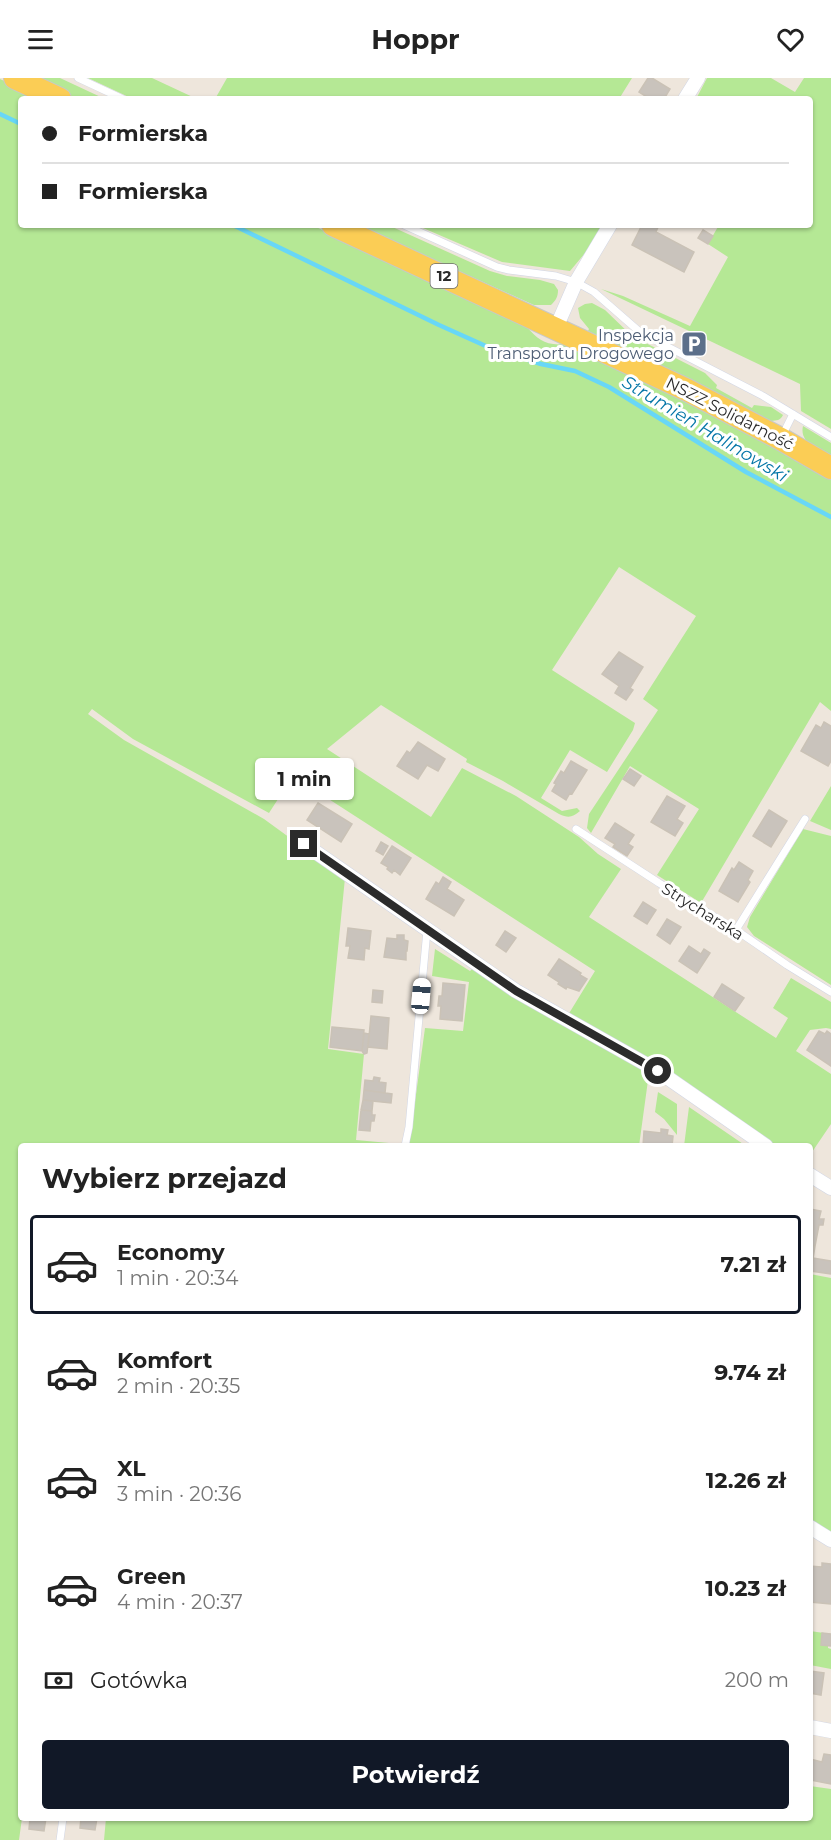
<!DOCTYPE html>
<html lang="pl">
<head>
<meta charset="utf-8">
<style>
	body { margin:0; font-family:Montserrat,sans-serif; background:#f2f2f2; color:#222; height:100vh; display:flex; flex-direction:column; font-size:22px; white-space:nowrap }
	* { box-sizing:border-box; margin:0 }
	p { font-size:20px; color:#767676 }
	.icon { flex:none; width:33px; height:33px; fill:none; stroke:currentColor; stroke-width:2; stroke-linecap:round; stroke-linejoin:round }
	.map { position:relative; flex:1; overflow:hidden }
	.drawer { position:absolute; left:18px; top:1065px; width:795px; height:678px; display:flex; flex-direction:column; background:#fff; border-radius:6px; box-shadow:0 2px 4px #0004 }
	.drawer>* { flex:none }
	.top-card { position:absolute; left:18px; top:18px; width:795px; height:132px; border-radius:6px; box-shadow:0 2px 4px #0004; display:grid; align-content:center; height:132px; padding:0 24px; background:#fff }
	.end { position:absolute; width:27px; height:27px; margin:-14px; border:8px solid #2b2b2b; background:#fff; box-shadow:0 0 0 3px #fff }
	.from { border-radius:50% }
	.bubble { position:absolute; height:42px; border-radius:6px; background:#fff; box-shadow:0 2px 4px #0004; font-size:20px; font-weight:700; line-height:42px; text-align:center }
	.car { position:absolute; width:18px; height:36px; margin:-18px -9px; border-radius:8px; box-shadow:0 0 4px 2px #0007; background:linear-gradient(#fff 24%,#345 0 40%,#fff 0 76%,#345 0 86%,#fff 0) }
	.top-card b { display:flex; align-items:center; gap:21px; height:57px; font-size:22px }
	.top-card b+b { border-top:2px solid #e0e0e0 }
	.top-card i { width:15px; height:15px; background:#222 }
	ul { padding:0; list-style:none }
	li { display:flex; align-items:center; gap:18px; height:99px; margin:0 12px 9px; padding:0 12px; border:3px solid transparent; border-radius:6px }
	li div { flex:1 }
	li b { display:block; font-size:22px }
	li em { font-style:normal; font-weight:700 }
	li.active { border-color:#111827 }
	li>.icon { width:54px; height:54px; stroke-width:1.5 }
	h2 { padding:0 24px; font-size:27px; line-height:72px }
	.pay { display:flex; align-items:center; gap:15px; height:66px; padding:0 24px; font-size:22px }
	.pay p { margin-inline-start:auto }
	.cta { display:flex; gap:12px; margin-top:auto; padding:12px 24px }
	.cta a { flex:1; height:69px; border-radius:6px; background:#111827; color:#fff; font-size:24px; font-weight:700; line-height:69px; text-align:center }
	header { display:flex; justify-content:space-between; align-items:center; height:78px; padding:0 24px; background:#fff; font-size:27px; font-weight:700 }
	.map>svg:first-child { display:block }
	.green { fill:#b5e895 }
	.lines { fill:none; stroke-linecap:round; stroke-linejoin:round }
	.stream { stroke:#68d7f7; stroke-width:4.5 }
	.building { fill:#c9c3bc; stroke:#cac2b6; stroke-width:1.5 }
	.service-casing { stroke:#d1d6e5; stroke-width:8 }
	.minor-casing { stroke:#d1d6e5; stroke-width:15 }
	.primary-casing { stroke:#c8c8c8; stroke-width:24 }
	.service { stroke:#fff; stroke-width:7 }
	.minor { stroke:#fff; stroke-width:14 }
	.primary { stroke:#fbcd55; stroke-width:22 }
	.route { stroke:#2b2b2b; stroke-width:8 }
	.labels { text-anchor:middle; stroke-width:6; stroke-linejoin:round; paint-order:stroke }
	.shield { fill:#fff; stroke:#6b6b6b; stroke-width:1.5 }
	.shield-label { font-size:15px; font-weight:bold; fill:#2b2b2b }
	.service-label { font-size:16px; fill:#4e5e75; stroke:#fff; text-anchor:end }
	.street-label { font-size:16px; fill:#2b2b2b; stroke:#fff }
	.water-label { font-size:18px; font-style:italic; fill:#0476a7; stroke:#fff }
</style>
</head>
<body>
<header><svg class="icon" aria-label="menu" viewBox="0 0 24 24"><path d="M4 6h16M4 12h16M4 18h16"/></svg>Hoppr<svg class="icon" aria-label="heart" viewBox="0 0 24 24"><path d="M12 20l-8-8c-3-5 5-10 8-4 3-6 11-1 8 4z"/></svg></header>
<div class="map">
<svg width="831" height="1762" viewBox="0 0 831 1762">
	<rect width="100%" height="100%" fill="#eee6dc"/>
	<!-- green -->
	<path class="green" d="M31,0H60L105,21H76Z
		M88,0H152L197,21H133Z
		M227,0H632L619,21H215Z
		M707,0H771L795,14L804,0H831V351L801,333L800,306L601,211L623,218L690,248L728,179L708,166L719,147H810V21H696Z
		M0,1L43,21H21V147H312L526,248C538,262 546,268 565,266L697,329L831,400V633L820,624L701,825L657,797L699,731L630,688L591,755L587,750L589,736L658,632L643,621L696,538L619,489L552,592L635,645L633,652L607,694L570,672L541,720L562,733L577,730L580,733C572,740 568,740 559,736L503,703L466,684L467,681L381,627L327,671L431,739L462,690L516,718L579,759L598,776L621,791L589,839L776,960L788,940L773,930L791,900L831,924V951L826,950L810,952L796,973L831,996V1046L810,1077V1068H776L651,984L568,937L595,893L293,698L269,735L133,661L92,631L88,636L124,662L264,741L345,800L328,971L364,976L356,1062L400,1066V1068H21L22,1740L19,1762H0Z
		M357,147H388L490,193L507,198L540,202L554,206L558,212C558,219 556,222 551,227H534Z
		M416,147H604L596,162L570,193L502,184Z
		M592,225L605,232L632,258L705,295L717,307L716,310L752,330L754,327L771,329L783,337C780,343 777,342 771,343L693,303L588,253L589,251L580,240L578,230L585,226Z
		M803,348L831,365V379C819,372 799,365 803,348Z
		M831,708V752L810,743Z
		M803,751L831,758V907L754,858L747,849L750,839Z
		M435,871L470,893L473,890L649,995L639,1068H409L425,950L463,953L469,904L432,898Z
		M658,1014L677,1026V1057L664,1041L655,1034Z
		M689,1029L746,1068H684Z
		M810,1196L831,1200V1455L810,1441Z
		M810,1553L831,1556V1568H828V1570L831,1571V1591L810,1587Z
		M810,1708L831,1711V1762H104L106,1740H810Z"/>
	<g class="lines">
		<!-- stream -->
		<path class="stream" d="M0,36L21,46
			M233,147L439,247L488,269L541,286L575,293L609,309L746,394L831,439"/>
	</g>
	<!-- building -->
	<path class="building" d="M648,0H652L670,11L664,21H650L639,14Z
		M642,147H654L658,149L656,154L694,174L684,194L632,167Z
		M703,152L713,158L708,166L698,160Z
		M619,574L643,589L630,610L633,612L626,622L615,615L619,608L602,596Z
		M824,644L831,648V683L828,688L801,673L816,647L821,650Z
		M418,664L445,681L438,693L427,687L418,701L397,688L407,673L410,675Z
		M571,683L587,692L572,716L570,715L566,722L552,713L556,706L554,705L561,693L564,695Z
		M630,691L641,698L634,708L623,701Z
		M667,718L685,728L677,741L683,745L675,758L651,744Z
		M318,725L352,746L341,764L307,742Z
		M769,732L787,743L771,769L753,758Z
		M615,745L634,757L628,766L633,769L627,778L613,769L615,766L605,760Z
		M381,764L388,768L383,777L376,773Z
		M392,768L411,780L400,797L394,792L392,795L387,791L388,789L381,785Z
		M739,784L753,793L748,802L750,804L738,824L719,813L732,790L734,792Z
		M443,799L451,804L447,811L464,822L454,838L426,821L436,804L439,806Z
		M643,824L656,832L647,846L634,838Z
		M667,841L681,849L670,866L657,857Z
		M348,850L371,853L369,871L365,870L364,882L348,880L350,868H346Z
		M505,853L516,860L506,874L496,867Z
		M397,857H404V862L408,863L407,873H406V882L384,879L387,860L397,861Z
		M689,868L701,876L704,871L710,875L697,895L679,883Z
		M559,881L581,895L580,897L587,901L579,913L567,909L566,911L558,906L559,904L548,897Z
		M443,905L465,907L462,943L440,941L441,928H438L439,918H442Z
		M722,906L744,920L735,933L714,919Z
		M373,912L383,913L382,925L372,924Z
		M371,938L389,940L387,971L368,969Z
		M332,949L364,952L362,973L330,969Z
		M819,953L825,956L827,953L831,956V988L807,972Z
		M364,955L369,956L367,975L364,976L362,973Z
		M374,999L380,1000L379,1004L386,1005L385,1015L364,1012L365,1002L373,1003Z
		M364,1012L392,1016L391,1025L363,1022Z
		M363,1022L373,1023L372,1033L361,1032Z
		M361,1032L372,1033V1037H375L374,1043H371L370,1053L359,1052Z
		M661,1051L668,1052L667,1057L673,1058L672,1068H643L644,1053L661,1055Z
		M810,1131L821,1133L819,1141H824L823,1147H819L815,1168L810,1167Z
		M810,1167L815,1168L812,1187H810Z
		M813,1180L831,1183V1196L811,1193Z
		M822,1485L831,1486V1526L810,1524V1488L822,1489Z
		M822,1555L831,1556V1568L821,1567Z
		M810,1593L824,1595L821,1617L810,1615Z
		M824,1676L831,1677V1706L810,1702V1681L822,1684Z
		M30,1740H46L44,1753L29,1751Z
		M81,1740H97L95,1752L80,1750Z"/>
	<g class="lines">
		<defs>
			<path id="service" d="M78,0L123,21
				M404,147L497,189L509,192L556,198L576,204L594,214L641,255L763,318L831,359
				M782,358L793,336
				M576,751L659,805L736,852L787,887L831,914
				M736,852L805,741
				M405,1068L409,1049L427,852
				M60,1762L63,1740"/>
			<path id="minor" d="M685,21L698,0
				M556,250L576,204L610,147
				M304,766L516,913L658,993L766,1068
				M810,1097L831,1110
				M810,1449L831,1462
				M810,1649L831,1653"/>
			<path id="primary" d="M15,0L60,21
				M333,147L687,312L781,361L831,390"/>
		</defs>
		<!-- service casing -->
		<use href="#service" class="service-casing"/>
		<!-- minor casing -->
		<use href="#minor" class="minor-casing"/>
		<!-- primary casing -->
		<use href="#primary" class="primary-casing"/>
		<!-- service -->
		<use href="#service" class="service"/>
		<!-- minor -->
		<use href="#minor" class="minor"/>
		<!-- primary -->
		<use href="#primary" class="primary"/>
	</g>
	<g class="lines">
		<!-- route -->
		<path class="route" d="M304,766L516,913L658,993"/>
	</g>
	<!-- icons -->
	<defs>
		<symbol id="parking-square" viewBox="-11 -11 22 22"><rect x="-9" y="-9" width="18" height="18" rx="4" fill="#5c6f8a" stroke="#fff"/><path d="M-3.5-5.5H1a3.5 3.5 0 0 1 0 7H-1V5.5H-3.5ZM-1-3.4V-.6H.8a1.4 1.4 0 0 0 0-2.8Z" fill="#fff"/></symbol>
	</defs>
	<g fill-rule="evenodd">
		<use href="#parking-square" x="679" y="251" width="30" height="30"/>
	</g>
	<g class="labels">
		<!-- shield labels -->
		<rect class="shield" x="430.5" y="186" width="27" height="24" rx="4.5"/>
		<g class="shield-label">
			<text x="444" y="203">12</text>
		</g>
		<!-- service labels -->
		<g class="service-label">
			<text x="674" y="263">Inspekcja<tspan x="674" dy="18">Transportu Drogowego</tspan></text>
		</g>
		<!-- street labels -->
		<g class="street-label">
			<text transform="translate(730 335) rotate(27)" y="6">NSZZ Solidarność</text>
			<text transform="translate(703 833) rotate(32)" y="6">Strycharska</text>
		</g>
		<!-- water labels -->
		<g class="water-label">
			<text transform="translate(705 351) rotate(31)" y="6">Strumień Halinowski</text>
		</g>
	</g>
</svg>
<i class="end from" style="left:658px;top:993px"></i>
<i class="end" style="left:304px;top:766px"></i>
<div class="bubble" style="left:255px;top:680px;width:99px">1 min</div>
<i class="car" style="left:421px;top:918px;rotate:5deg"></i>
<div class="top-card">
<b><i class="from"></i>Formierska</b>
<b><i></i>Formierska</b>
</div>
<section class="drawer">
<h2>Wybierz przejazd</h2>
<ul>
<li class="active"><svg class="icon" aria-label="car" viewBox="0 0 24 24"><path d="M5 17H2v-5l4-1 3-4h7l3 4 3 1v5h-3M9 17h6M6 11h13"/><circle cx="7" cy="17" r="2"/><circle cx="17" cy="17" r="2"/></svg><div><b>Economy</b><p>1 min · 20:34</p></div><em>7.21 zł</em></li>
<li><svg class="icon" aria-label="car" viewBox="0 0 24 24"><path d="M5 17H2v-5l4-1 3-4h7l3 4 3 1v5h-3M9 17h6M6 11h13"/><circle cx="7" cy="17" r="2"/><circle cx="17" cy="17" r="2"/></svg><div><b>Komfort</b><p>2 min · 20:35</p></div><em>9.74 zł</em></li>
<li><svg class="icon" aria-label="car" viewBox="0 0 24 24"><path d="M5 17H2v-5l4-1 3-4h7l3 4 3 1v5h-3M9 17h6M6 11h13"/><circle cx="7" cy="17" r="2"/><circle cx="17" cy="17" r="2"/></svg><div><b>XL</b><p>3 min · 20:36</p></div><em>12.26 zł</em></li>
<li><svg class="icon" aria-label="car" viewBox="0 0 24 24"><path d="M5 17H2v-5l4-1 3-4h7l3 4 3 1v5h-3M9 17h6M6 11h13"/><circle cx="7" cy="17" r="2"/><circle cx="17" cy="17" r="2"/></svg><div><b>Green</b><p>4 min · 20:37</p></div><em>10.23 zł</em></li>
</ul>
<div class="pay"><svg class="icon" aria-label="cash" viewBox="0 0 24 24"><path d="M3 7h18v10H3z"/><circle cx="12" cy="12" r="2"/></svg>Gotówka<p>200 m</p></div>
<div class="cta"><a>Potwierdź</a></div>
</section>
</div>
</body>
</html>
